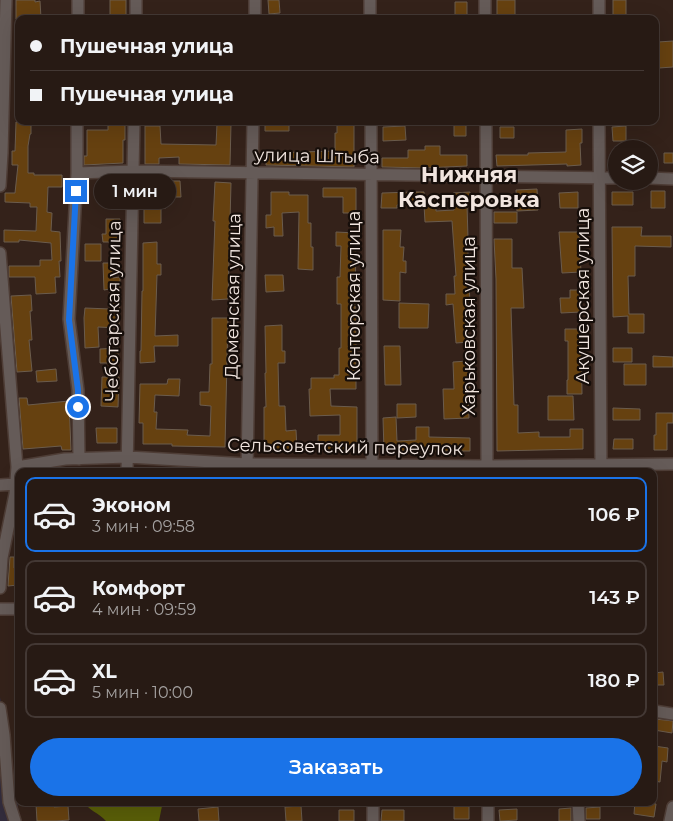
<!DOCTYPE html>
<html lang="ru">
<head>
<meta charset="utf-8">
<style>
	body { margin:0; font-family:Montserrat,sans-serif; background:#2f231d; color:#f1f3f6; height:100vh; display:flex; flex-direction:column; font-size:19px; white-space:nowrap }
	* { box-sizing:border-box; margin:0 }
	p { font-size:16px; color:#a4a1a0 }
	.icon { flex:none; width:28px; height:28px; fill:none; stroke:currentColor; stroke-width:2; stroke-linecap:round; stroke-linejoin:round }
	.map { position:relative; flex:1; overflow:hidden }
	.panel { position:absolute; left:15px; top:468px; width:642px; height:338px; display:flex; flex-direction:column; background:#271a14; border-radius:10px; box-shadow:0 5px 20px #0002,0 0 0 1px #433834 }
	.panel>* { flex:none }
	.hud { position:absolute; left:15px; top:15px; width:644px; height:110px; border-radius:10px; box-shadow:0 5px 20px #0002,0 0 0 1px #433834; display:grid; align-content:center; height:110px; padding:0 15px; background:#271a14 }
	.controls { position:absolute; left:608px; top:140px; display:grid; gap:10px }
	.controls a { display:grid; place-items:center; width:50px; height:50px; border-radius:50%; background:#271a14; box-shadow:0 5px 20px #0002,0 0 0 1px #433834; font-size:25px }
	.end { position:absolute; width:22px; height:22px; margin:-11px; border:6px solid #1a73e8; background:#fff; box-shadow:0 0 0 2px #fff }
	.from { border-radius:50% }
	.bubble { position:absolute; height:35px; border-radius:18px; background:#271a14; box-shadow:0 5px 20px #0002,0 0 0 1px #433834; font-size:16px; font-weight:600; line-height:35px; text-align:center }
	.hud b { display:flex; align-items:center; gap:18px; height:48px; font-size:19px }
	.hud b+b { border-top:1px solid #433834 }
	.hud i { width:12px; height:12px; background:#f1f3f6 }
	ul { padding:9px 0 0; list-style:none }
	li { display:flex; align-items:center; gap:15px; height:75px; margin:0 10px 8px; padding:0 5px; border:2px solid #433834; border-radius:10px }
	li div { flex:1 }
	li b { display:block; font-size:19px }
	li em { font-style:normal; font-weight:600 }
	li.current { border-color:#1a73e8 }
	li>.icon { width:45px; height:45px; stroke-width:1.5 }
	.cta { display:flex; gap:10px; margin-top:auto; padding:10px 15px }
	.cta a { flex:1; height:58px; border-radius:30px; background:#1a73e8; color:#fff; font-size:20px; font-weight:600; line-height:58px; text-align:center }
	.map>svg:first-child { display:block }
	.industrial { fill:#312b3b }
	.forest { fill:#595e08 }
	.building { fill:#664110; stroke:#6b5c4d }
	.lines { fill:none; stroke-linecap:round; stroke-linejoin:round }
	.minor-casing { stroke:#4e3d36; stroke-width:14 }
	.minor { stroke:#655b58; stroke-width:11 }
	.route { stroke:#1a73e8; stroke-width:6 }
	.labels { text-anchor:middle; stroke-width:4.5; stroke-linejoin:round; paint-order:stroke }
	.street-label { font-size:18px; fill:#f1e5df; stroke:#160e0a }
	.district-label { font-size:22px; font-weight:bold; fill:#f1e5df; stroke:#160e0a }
</style>
</head>
<body>
<div class="map">
<svg width="673" height="821" viewBox="0 0 673 821">
	<rect width="100%" height="100%" fill="#34221a"/>
	<!-- industrial -->
	<path class="industrial" d="M0,697L8,734L20,821H0Z"/>
	<!-- forest -->
	<path class="forest" d="M83,801H163L159,821H106C99,813 88,810 83,801Z"/>
	<!-- building -->
	<path class="building" d="M16,0H35V2L40,1L41,18L16,19Z
		M110,0H126V19H110Z
		M268,0H279L280,13L269,14Z
		M497,0H515V19H497Z
		M613,0H626V15H613Z
		M455,2H467V19H455Z
		M673,41V67L659,68L658,42Z
		M108,121H125V140H123V163L84,165V156H87V130H108Z
		M265,121H289V131H265Z
		M354,121V167L266,165V153L335,151V133H337V122Z
		M455,121H466V136H454V125H455Z
		M16,122H31V134H30L28,146V173H34V175H62V187H48L47,212L52,213L51,231L60,232L61,261H59L60,277H55L56,293L36,294L35,277H9V266H40V260H52L51,243L19,240V242H4V230L36,231L37,207H30V203L5,202V193H15L18,165H12V151H15Z
		M217,124H231L230,165L179,164V157L159,158V164H145V126H160L161,144L216,145Z
		M405,126L406,140L383,141V127Z
		M626,126V141H613L612,127Z
		M500,127H514V138H500Z
		M582,129V143H580L581,165L567,166V164L497,166L496,155H528V153L566,152V130Z
		M425,146H440V155H467V166L425,168L382,167V158H408V150H425Z
		M664,153H673V163H664Z
		M118,179V180H121V190L104,189L105,180Z
		M168,181H180L181,197H166V208H161V223H144V193H160V182H168Z
		M215,182L231,183L228,299L212,300L215,221H213Z
		M323,188H356V213H343V197H323Z
		M537,189L538,210L517,211L516,190Z
		M651,191H665V208H651Z
		M271,192H289V195H308V223H311V247H313V270L298,269L299,212L282,213L283,236H274V227L266,228V215H271Z
		M413,192H424V204L397,205V208H381L382,193Z
		M470,192V204L467,205L468,238V260L470,304H469V319H468L469,342L456,343L453,304L446,305V294H455L454,276H456L452,221L425,222L424,205H436V211L454,210L453,193Z
		M578,192V208H560L559,193Z
		M612,192H633V205H612Z
		M494,212H517V223H494Z
		M106,219H120V242H103L102,234H106Z
		M612,227H642L641,236H671V247L635,246V276H628L629,314H644V333H628V316L613,317Z
		M383,230H401L400,247H404L403,261H406V273L400,272V301L383,300Z
		M336,232L356,233L355,317H356V389H330L331,406L357,407V450H318V435H340V415L310,416L309,389H311V378H334V375H339V348H341V304H337V277H340L341,246H336Z
		M559,232H579L581,272L562,273Z
		M494,239H512V268H522L524,308H511L514,405H518V433L539,432V437H570V429H583V449L497,451L496,279Z
		M157,242V264H161V275H157L155,336L178,335V346H154L155,362L140,363V351H141L142,291H143V243Z
		M85,244H101V261H85Z
		M103,263H113V278L120,277L119,328L98,327L99,347L85,348L84,318L85,308L110,309V289L104,290Z
		M265,275H283L284,291L266,292Z
		M570,290H581V312L561,313L560,298H570Z
		M31,295L32,311H30L32,340H29L32,371L17,372L11,296Z
		M399,303L429,304L428,328H399Z
		M212,318H228L225,447L172,446V444H143V423H139L140,384H167L168,379H180L179,396L155,395L154,412H157L156,429L188,430L187,435L210,436L211,406L200,405V392H209L210,364H212Z
		M282,325V351H285V363H278L279,406H285L286,431L296,430L297,449L264,450V407H266L265,373H266L265,326Z
		M565,329H581L582,394H567V380H568V341H565Z
		M384,346H400L401,385H385Z
		M118,348V363H100V349Z
		M613,348H632V362H613Z
		M653,356L673,357V367H653Z
		M468,361L470,398H468L469,418L444,419L443,389H454L453,362Z
		M624,364H646V385H624Z
		M56,369L57,381L37,382L36,371Z
		M102,377H119L118,407L101,406Z
		M548,396H573L574,420H548Z
		M19,398H27L28,405L69,401L71,450H62L61,446L23,449Z
		M397,404H416V417L397,418Z
		M613,408L640,409V420H613Z
		M656,413H673V423H667V450H654V435H656Z
		M396,417L397,441L416,440V427H429V437L470,438V451H384L383,418Z
		M96,428H117V443H97Z
		M614,439H633V449H613Z
		M10,557H14V568H17L18,585L8,586Z
		M663,672L664,685H654V673Z
		M655,719L673,721L672,733L654,730Z
		M654,746L668,748L667,762L662,761L660,782L654,781Z
		M635,801L656,804L654,817L634,814Z
		M54,803V807L68,806L69,820L56,821H37L36,804Z
		M454,805H469V819H454Z
		M301,806L302,821H286L285,807Z
		M218,807L219,821H199L198,809Z
		M600,807V819H586V808Z
		M571,808V821H559V809Z
		M517,809V820L500,821L499,810Z
		M339,810H354V821H339Z
		M382,810H404V821H381Z"/>
	<g class="lines">
		<defs>
			<path id="minor" d="M370,0V19
				M485,0V19
				M599,0V19
				M78,19V0
				M136,19V0
				M255,19V0
				M77,121V173L69,319L78,390L79,459
				M371,121L372,471
				M486,121L487,471
				M599,121L601,471
				M77,173L133,171L616,178
				M649,178L673,179
				M0,186L2,153L6,0
				M0,253L17,467L15,494L2,558L0,588
				M17,467L65,459L128,457L247,464L487,466L673,464
				M127,471L134,121
				M247,471L253,121
				M0,485L16,484
				M0,609H19
				M0,708L4,735L9,802L15,821
				M654,711L673,714
				M373,801V821
				M488,801V821
				M578,801L579,821
				M670,821L673,807"/>
		</defs>
		<!-- minor casing -->
		<use href="#minor" class="minor-casing"/>
		<!-- minor -->
		<use href="#minor" class="minor"/>
	</g>
	<g class="lines">
		<!-- route -->
		<path class="route" d="M76,191L69,320L78,390V407"/>
	</g>
	<g class="labels">
		<!-- street labels -->
		<g class="street-label">
			<text transform="translate(317 156) rotate(1)" y="6">улица Штыба</text>
			<text transform="translate(233 296) rotate(-89)" y="6">Доменская улица</text>
			<text transform="translate(354 296) rotate(-90)" y="6">Конторская улица</text>
			<text transform="translate(583 296) rotate(-90)" y="6">Акушерская улица</text>
			<text transform="translate(113 311) rotate(-89)" y="6">Чеботарская улица</text>
			<text transform="translate(469 326) rotate(-90)" y="6">Харьковская улица</text>
			<text transform="translate(345 447) rotate(1)" y="6">Сельсоветский переулок</text>
		</g>
		<!-- district labels -->
		<g class="district-label">
			<text x="469" y="182">Нижняя<tspan x="469" dy="25">Касперовка</tspan></text>
		</g>
	</g>
</svg>
<div class="controls">
<a><svg class="icon" aria-label="layers" viewBox="0 0 24 24"><path d="M12 4l9 5-9 5-9-5zM3 14l9 5 9-5"/></svg></a>
</div>
<i class="end from" style="left:78px;top:407px"></i>
<i class="end" style="left:76px;top:191px"></i>
<div class="bubble" style="left:94px;top:174px;width:82px">1 мин</div>
<div class="hud">
<b><i class="from"></i>Пушечная улица</b>
<b><i></i>Пушечная улица</b>
</div>
<section class="panel">
<ul>
<li class="current"><svg class="icon" aria-label="car" viewBox="0 0 24 24"><path d="M5 17H2v-5l4-1 3-4h7l3 4 3 1v5h-3M9 17h6M6 11h13"/><circle cx="7" cy="17" r="2"/><circle cx="17" cy="17" r="2"/></svg><div><b>Эконом</b><p>3 мин · 09:58</p></div><em>106 ₽</em></li>
<li><svg class="icon" aria-label="car" viewBox="0 0 24 24"><path d="M5 17H2v-5l4-1 3-4h7l3 4 3 1v5h-3M9 17h6M6 11h13"/><circle cx="7" cy="17" r="2"/><circle cx="17" cy="17" r="2"/></svg><div><b>Комфорт</b><p>4 мин · 09:59</p></div><em>143 ₽</em></li>
<li><svg class="icon" aria-label="car" viewBox="0 0 24 24"><path d="M5 17H2v-5l4-1 3-4h7l3 4 3 1v5h-3M9 17h6M6 11h13"/><circle cx="7" cy="17" r="2"/><circle cx="17" cy="17" r="2"/></svg><div><b>XL</b><p>5 мин · 10:00</p></div><em>180 ₽</em></li>
</ul>
<div class="cta"><a>Заказать</a></div>
</section>
</div>
</body>
</html>
